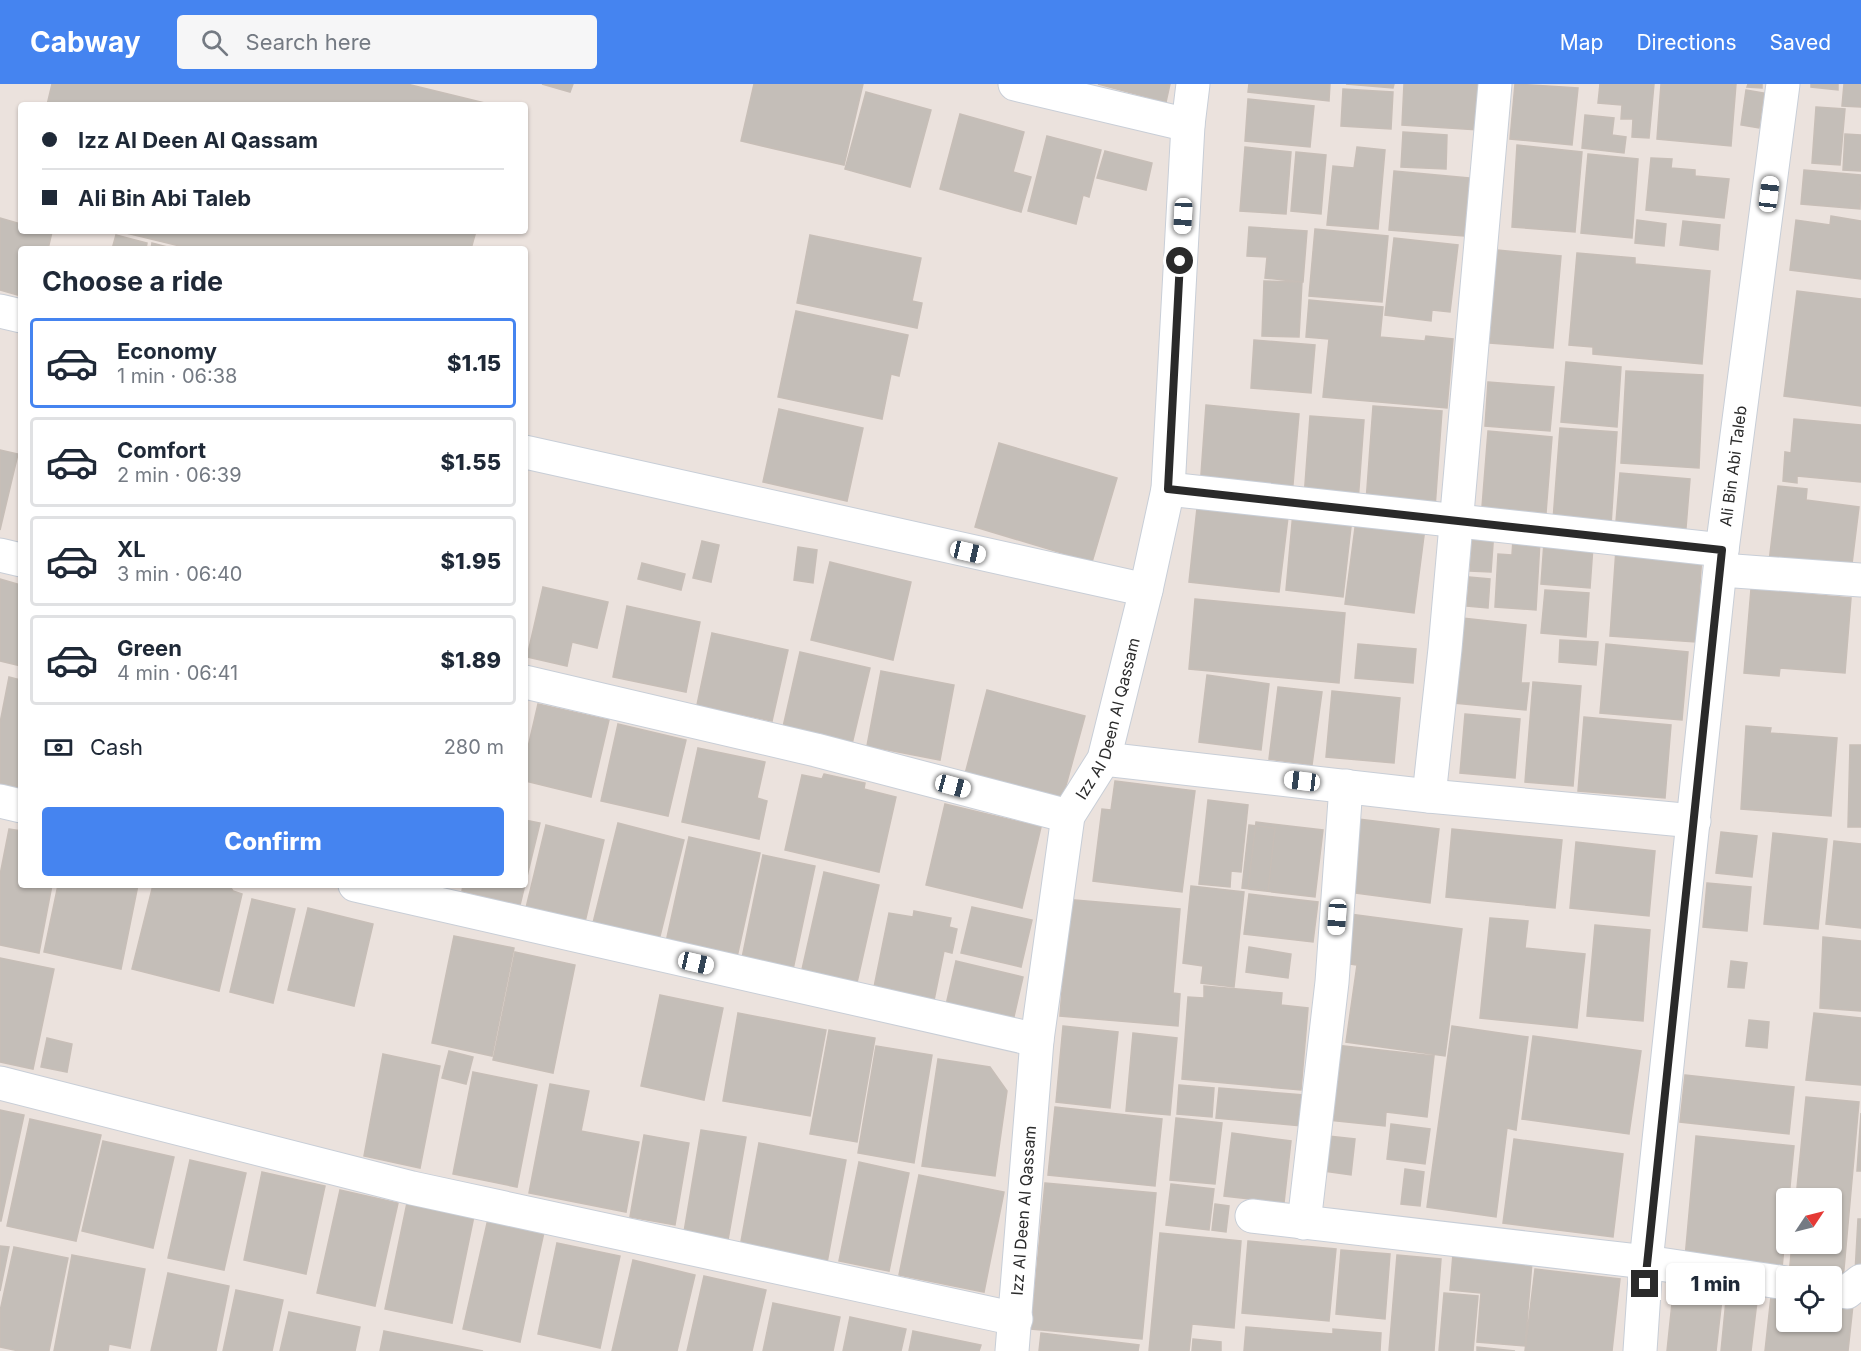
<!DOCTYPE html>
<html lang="en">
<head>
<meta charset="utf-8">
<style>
	body { margin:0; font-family:Inter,sans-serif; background:#f6f6f7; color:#1f2937; height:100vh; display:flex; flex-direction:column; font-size:22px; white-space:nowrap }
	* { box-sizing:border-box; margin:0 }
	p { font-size:20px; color:#747a83 }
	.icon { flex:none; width:33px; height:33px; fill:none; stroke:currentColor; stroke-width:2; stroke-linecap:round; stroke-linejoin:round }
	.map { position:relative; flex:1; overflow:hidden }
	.sheet { position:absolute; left:18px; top:162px; width:510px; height:642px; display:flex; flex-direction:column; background:#fff; border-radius:6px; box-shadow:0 2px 4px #0004 }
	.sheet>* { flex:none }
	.guide { position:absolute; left:18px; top:18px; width:510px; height:132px; border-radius:6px; box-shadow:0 2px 4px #0004; display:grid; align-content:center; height:132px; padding:0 24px; background:#fff }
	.needle { width:39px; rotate:55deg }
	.controls { position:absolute; left:1776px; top:1104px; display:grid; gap:12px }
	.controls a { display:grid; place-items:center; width:66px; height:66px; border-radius:6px; background:#fff; box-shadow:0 2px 4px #0004; font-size:30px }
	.end { position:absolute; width:27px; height:27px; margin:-14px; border:8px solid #2a2a2a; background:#fff; box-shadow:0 0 0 3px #fff }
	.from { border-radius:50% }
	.bubble { position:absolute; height:42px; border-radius:6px; background:#fff; box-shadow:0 2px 4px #0004; font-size:20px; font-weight:800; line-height:42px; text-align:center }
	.car { position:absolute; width:18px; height:36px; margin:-18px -9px; border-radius:8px; box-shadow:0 0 4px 2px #0007; background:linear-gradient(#fff 24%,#345 0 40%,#fff 0 76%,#345 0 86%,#fff 0) }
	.guide b { display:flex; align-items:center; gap:21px; height:57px; font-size:22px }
	.guide b+b { border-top:2px solid #e0e1e3 }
	.guide i { width:15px; height:15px; background:#1f2937 }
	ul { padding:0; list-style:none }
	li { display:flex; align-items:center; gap:18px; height:90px; margin:0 12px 9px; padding:0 12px; border:3px solid #e0e1e3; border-radius:6px }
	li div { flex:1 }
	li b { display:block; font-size:22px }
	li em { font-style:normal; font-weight:800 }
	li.current { border-color:#4584f0 }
	li>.icon { width:54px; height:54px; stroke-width:1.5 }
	h2 { padding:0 24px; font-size:27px; line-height:72px }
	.pay { display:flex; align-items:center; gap:15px; height:66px; padding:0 24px; font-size:22px }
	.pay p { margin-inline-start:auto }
	.button { display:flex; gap:12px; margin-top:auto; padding:12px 24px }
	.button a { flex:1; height:69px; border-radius:6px; background:#4584f0; color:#fff; font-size:24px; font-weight:800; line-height:69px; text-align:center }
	header { display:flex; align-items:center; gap:36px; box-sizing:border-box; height:84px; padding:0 30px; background:#4584f0; color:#fff }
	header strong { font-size:28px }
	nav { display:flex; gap:33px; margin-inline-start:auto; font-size:21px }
	.search { width:420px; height:54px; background:#f6f6f7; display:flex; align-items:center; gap:15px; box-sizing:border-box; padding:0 21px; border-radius:6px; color:#747a83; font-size:22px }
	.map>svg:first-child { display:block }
	.building { fill:#c4beb8; stroke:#c7beb7; stroke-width:1.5 }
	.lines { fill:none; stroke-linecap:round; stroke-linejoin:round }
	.minor-casing { stroke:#c8ced7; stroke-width:35 }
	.minor { stroke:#fff; stroke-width:33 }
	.route { stroke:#2a2a2a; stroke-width:8 }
	.labels { text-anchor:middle; stroke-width:6; stroke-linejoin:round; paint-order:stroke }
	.street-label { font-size:16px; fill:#2a2a2a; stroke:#fff }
</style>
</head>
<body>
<header>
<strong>Cabway</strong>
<div class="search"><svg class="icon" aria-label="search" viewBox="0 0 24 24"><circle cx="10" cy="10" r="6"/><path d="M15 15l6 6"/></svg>Search here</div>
<nav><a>Map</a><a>Directions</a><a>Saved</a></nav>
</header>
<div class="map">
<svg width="1861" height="1267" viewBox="0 0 1861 1267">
	<rect width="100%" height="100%" fill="#ebe2dd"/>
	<!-- building -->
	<path class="building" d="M52,0H407L493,21H47Z
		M542,0H573L570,8Z
		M754,0H863L844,81L741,57Z
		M1098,0H1170L1166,18Z
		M1249,0H1330L1329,17L1248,8Z
		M1346,0H1394L1393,4Z
		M1404,0H1482L1479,46L1402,41Z
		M1515,0L1578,4L1572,61L1510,55Z
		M1600,0H1654L1649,54L1632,53L1633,35H1621L1622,21L1598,19Z
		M1661,0H1736L1731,62L1657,55Z
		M1748,0H1762V4L1747,3Z
		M1811,0H1838V6L1811,3Z
		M1844,0H1861V23L1842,22Z
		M1343,5L1393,8L1391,45L1341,42Z
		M1746,6L1764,9L1759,44L1741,41Z
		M866,8L931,26L910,103L845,85Z
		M1248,15L1314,22L1310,63L1245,57Z
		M1816,23L1845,25L1840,81L1812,79Z
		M960,30L1024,48L1013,88L1031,93L1021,128L940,105Z
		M1585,31L1614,34L1612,51L1626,53L1624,69L1582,64Z
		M1403,48L1447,51L1446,85L1401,83Z
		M1845,50L1861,51V87L1843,86Z
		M1047,52L1101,66L1089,113L1083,111L1076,140L1028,127Z
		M1517,61L1582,68L1575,148L1512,143Z
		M1245,63L1291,68L1286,130L1240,127Z
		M1357,63L1385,66L1378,145L1327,141L1333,82L1354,84Z
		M1105,67L1152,79L1146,106L1097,94Z
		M1296,68L1326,71L1321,130L1291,127Z
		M1588,70L1638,75L1632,154L1581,149Z
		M1651,74L1672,75L1671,84L1695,86V92L1729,95L1724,134L1646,126Z
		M1804,86L1861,91L1860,125L1801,120Z
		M1394,87L1469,94L1464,152L1389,146Z
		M1831,132L1861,137V195L1790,186L1796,136L1830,141Z
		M0,134L21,140V147L52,148L48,165H21V212L0,206Z
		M1637,136L1666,140L1664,162L1635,159Z
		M1683,137L1720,141L1718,166L1680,161Z
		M1249,143L1307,147L1303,198L1265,194L1267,173L1247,172Z
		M1315,145L1388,152L1382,218L1309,212Z
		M118,147H476L471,165H192Z
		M116,151L147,159L146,165H112Z
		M810,151L921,174L912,217L922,219L917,244L797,219Z
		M1394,154L1458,161L1450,228L1432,226L1431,237L1385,231Z
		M152,159L175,165H151Z
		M1497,166L1561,172L1553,264L1490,259Z
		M1577,169L1635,174V180L1710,187L1702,280L1593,270V263L1569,261Z
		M1264,197L1302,198L1299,253L1262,252Z
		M1797,207L1861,215V322L1784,312Z
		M1309,216L1383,223L1380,253L1425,257L1426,252L1453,255L1447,324L1323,313L1329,255L1306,253Z
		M796,227L908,251L899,292L891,290L882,335L778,313Z
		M1254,256L1315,261L1311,309L1251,304Z
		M1566,278L1621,283L1617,343L1561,338Z
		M1626,287L1703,291L1699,384L1621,379Z
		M1488,298L1554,303L1550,347L1485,342Z
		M1206,321L1299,330L1292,412L1200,404Z
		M1373,322L1442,327L1435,424L1366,418Z
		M779,325L863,344L847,417L763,398Z
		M1310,332L1364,336L1358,418L1304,414Z
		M1794,335L1861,341V398L1797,392V399L1783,397L1785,368L1791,369Z
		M1560,344L1617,348L1611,441L1553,436Z
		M1488,347L1552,353L1546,429L1482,423Z
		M999,359L1117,394L1092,478L975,443Z
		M0,366L18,370L0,446Z
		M1620,389L1690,395L1685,456L1615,450Z
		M1778,402L1807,405L1806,416L1859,423L1851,488L1769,478Z
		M1198,415L1289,425L1279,508L1189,498Z
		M1293,428L1352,434L1343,513L1286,506Z
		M1356,436L1425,444L1414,529L1345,520Z
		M1473,445L1494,446L1491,488L1470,487Z
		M1513,455L1540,457L1536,526L1495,523L1498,470L1512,471Z
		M702,457L719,461L711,498L693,494Z
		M1544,458L1593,462L1590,504L1541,500Z
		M798,463L817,466L813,499L794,496Z
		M1616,465L1702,471L1696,558L1610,552Z
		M830,478L911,498L893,576L811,556Z
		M642,479L685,490L681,506L638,495Z
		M1469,493L1490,495L1488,524L1467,522Z
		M0,495L21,501V582L0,577Z
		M543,503L608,518L597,564L572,558L567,582L527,573Z
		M1751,505L1851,514L1845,589L1780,584L1779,592L1744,589Z
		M1545,506L1589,509L1586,553L1541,549Z
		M1195,515L1345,529L1339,599L1189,585Z
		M627,522L700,538L686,608L613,593Z
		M1462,534L1526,541L1521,599H1529L1526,626L1454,619Z
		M712,549L788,566L772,637L697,621Z
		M1560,556L1598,558L1596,581L1559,578Z
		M1358,560L1416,565L1413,599L1355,594Z
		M1606,560L1688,568L1682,636L1600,629Z
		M800,568L870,584L852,660L783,643Z
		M881,587L954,601L940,676L867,662Z
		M1207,591L1269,600L1261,666L1199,658Z
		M9,593L21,596V704L0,700V639Z
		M1533,598L1581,602L1573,702L1525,698Z
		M1278,603L1322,608L1312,681L1269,675Z
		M987,606L1085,632L1062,716L965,690Z
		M1332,607L1400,614L1394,679L1326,673Z
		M538,620L609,636L591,713L525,697V676Z
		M1465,630L1520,635L1515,694L1460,689Z
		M1584,633L1671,641L1665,714L1578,707Z
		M618,640L686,656L668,732L601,717Z
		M1746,642L1771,644L1770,649L1837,654L1831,732L1741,725Z
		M1850,661H1861V743H1848Z
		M698,664L765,678L757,714L767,717L759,755L682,738Z
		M824,690L865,699L864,705L896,713L879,788L785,766L802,691L822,695Z
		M1115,697L1195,707L1182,808L1093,797L1102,725L1111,726Z
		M1208,716L1248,721L1241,788L1231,787L1230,803L1199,800Z
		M945,720L1041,743L1022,824L926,801Z
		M1350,734L1439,745L1430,819L1341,807Z
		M525,736L540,739L520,821L462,807L463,801H525Z
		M1256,738L1323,746L1315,813L1248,805Z
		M618,739L684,756L659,856L593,839Z
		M546,741L604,756L585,838L526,824Z
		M1249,741L1275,744L1268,807L1242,804Z
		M9,745L21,747V801H52L39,869L0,861V791Z
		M1452,745L1562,756L1555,824L1446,813Z
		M1721,748L1757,752L1752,793L1716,789Z
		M1773,749L1827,755L1818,845L1764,840Z
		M689,753L760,769L737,873L666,858Z
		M1834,757L1861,760V844L1826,840Z
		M1576,758L1655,767L1649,832L1570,824Z
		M763,771L815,782L792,890L741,879Z
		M824,788L879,801L856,903L801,890Z
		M1707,799L1751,803L1747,847L1703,843Z
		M58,801H138L121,885L44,868Z
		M153,801H229L233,807L242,810L219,907L132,885Z
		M1191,802L1244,808L1234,903L1201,899L1203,882L1183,879Z
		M1249,810L1318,818L1313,858L1244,850Z
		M252,815L295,825L273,919L230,908Z
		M1063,815L1180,825L1173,909L1180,910L1178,942L1060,932L1066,852Z
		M972,823L1032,836L1021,883L961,869Z
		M308,824L373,840L354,922L288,906Z
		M914,827L951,834L949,843L957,845L952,869L944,867L932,926L872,913L889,829L913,833Z
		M1342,829L1462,845L1445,972L1346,958L1357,881L1336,878Z
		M1490,834L1528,837L1525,864L1585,870L1577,944L1480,934Z
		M1595,841L1650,846L1643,937L1587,932Z
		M454,852L514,864L492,972L432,959Z
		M1823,853L1861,857V927L1820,924Z
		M1249,863L1291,870L1288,894L1246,888Z
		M515,868L575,881L553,989L493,976Z
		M0,874L54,885L33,985L0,978Z
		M956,877L1023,893L1013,937L946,921Z
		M1731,877L1747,879L1744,904L1728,903Z
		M1204,902L1282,909L1281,921L1308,924L1301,1006L1182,995L1188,913L1204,914Z
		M660,911L723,924L704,1016L641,1002Z
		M738,929L826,946L810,1032L723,1017Z
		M1814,929L1861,934V1001L1806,996Z
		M1749,936L1769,938L1767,964L1746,962Z
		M1063,942L1118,948L1110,1024L1056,1018Z
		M1452,942L1528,953L1516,1046L1507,1044L1496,1133L1427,1123Z
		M829,946L875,954L857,1058L810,1050Z
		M1133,949L1177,954L1170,1031L1126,1027Z
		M1533,952L1641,967L1629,1050L1522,1035Z
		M47,954L72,960L67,988L41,983Z
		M1335,961L1434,972L1427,1033L1386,1028L1385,1042L1328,1036Z
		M876,962L932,971L914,1079L858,1069Z
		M449,967L473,973L466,1000L442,994Z
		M383,970L440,982L420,1084L364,1072Z
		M938,975L990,983L1007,1007L995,1092L922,1082Z
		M473,988L537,1001L517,1103L453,1090Z
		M1685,991L1794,1003L1789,1050L1680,1038Z
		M550,1000L589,1007L581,1047L639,1058L626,1128L529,1109Z
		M1179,1001L1214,1004L1212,1033L1177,1030Z
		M1219,1004L1304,1011L1302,1042L1216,1034Z
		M1806,1013L1859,1018L1843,1196L1832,1192L1789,1191L1792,1160H1832V1114H1796Z
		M1055,1023L1162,1035L1155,1102L1048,1091Z
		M0,1026L24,1031L1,1137H0Z
		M1861,1029V1087H1857Z
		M1176,1034L1222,1039L1215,1100L1170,1096Z
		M30,1035L101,1051L76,1157L7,1142Z
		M1391,1040L1430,1045L1425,1080L1387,1075Z
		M701,1046L746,1053L728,1156L684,1148Z
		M1232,1049L1291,1057L1284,1119L1224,1112Z
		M644,1051L689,1059L675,1141L630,1133Z
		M1328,1052L1355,1055L1351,1091L1324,1087Z
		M1696,1052L1794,1062L1782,1184L1685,1174Z
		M1514,1055L1623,1070L1613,1153L1503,1139Z
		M103,1057L174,1073L153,1164L82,1147Z
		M759,1059L846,1076L827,1179L740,1163Z
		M190,1076L246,1089L224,1186L168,1174Z
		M859,1078L909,1089L889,1187L839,1177Z
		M1405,1085L1424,1088L1420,1122L1401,1120Z
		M262,1088L325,1102L306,1190L244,1176Z
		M919,1091L1004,1108L984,1208L899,1191Z
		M1045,1099L1156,1109L1142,1255L1031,1245Z
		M1171,1100L1214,1105L1209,1146L1166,1141Z
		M340,1106L398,1119L375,1222L317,1209Z
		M407,1119L474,1132L452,1239L385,1225Z
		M1215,1120L1229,1122L1226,1148L1212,1146Z
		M488,1135L544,1148L520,1258L463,1245Z
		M1858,1135H1861V1189H1855Z
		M1160,1149L1241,1157L1234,1244L1192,1240L1189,1267H1149Z
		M1248,1157L1336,1165L1329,1237L1242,1229Z
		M557,1159L620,1172L600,1264L538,1250Z
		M0,1162L9,1163L0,1207Z
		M14,1163L68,1174L49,1267H19L0,1263V1227Z
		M1341,1166L1390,1170L1385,1235L1336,1230Z
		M1453,1170L1532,1178L1525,1262L1477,1258L1481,1209L1450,1206Z
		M72,1171L145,1185L130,1264L109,1260L108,1267H54Z
		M1397,1171L1441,1175L1434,1267H1389Z
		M633,1176L695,1191L677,1267H612Z
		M1535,1185L1620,1195L1612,1267H1525Z
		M168,1189L229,1202L216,1267H151Z
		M704,1192L766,1206L752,1267H687Z
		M1674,1200L1723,1206L1716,1267H1667Z
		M236,1206L283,1216L272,1267H223Z
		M1727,1206L1758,1209L1751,1267H1721Z
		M1444,1209L1478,1212L1473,1267H1439Z
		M1771,1212L1786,1214V1238H1832V1219L1853,1221L1848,1267H1765Z
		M773,1219L840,1233L833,1267H763Z
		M289,1228L360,1243L355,1267H280Z
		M850,1233L906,1245L901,1267H843Z
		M1246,1243L1333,1250V1245L1381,1249L1380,1267H1244Z
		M384,1247L483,1267H380Z
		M913,1247L981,1261L979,1267H909Z
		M1041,1249L1139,1261L1138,1267H1039Z
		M1193,1255L1221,1258V1267H1192Z
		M1477,1263L1515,1267H1477Z"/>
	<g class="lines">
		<defs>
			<g id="minor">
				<path d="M1015,0L1188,41"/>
				<path d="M0,227L21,232"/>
				<path d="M525,368L1146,506"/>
				<path d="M1168,405L1722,466"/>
				<path d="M0,471L21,476"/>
				<path d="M1721,486L1861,496"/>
				<path d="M525,598L816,666L1068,732"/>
				<path d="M1104,675L1429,712L1694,737"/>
				<path d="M1429,712L1445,565L1495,0"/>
				<path d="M0,717L21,722"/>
				<path d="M355,801L1037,956"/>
				<path d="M0,999L412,1104L1016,1235"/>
				<path d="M1252,1132L1646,1178L1786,1199"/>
				<path d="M1304,1139L1332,898L1346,702"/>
				<path d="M1832,1206L1847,1208L1861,1197"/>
				<path id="s1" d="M1012,1267L1037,956L1068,732L1104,675L1146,506L1168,405L1188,41L1193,0"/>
				<path id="s2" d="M1640,1267L1646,1178L1722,466L1783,0"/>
			</g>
		</defs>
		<!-- minor casing -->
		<use href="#minor" class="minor-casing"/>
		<!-- minor -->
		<use href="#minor" class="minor"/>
	</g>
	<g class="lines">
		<!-- route -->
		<path class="route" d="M1180,177L1168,405L1722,466L1645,1200"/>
	</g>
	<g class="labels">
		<!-- street labels -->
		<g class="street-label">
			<text dy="6" stroke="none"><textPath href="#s2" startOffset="890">Ali Bin Abi Taleb</textPath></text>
			<text dy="6" stroke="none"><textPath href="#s1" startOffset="645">Izz Al Deen Al Qassam</textPath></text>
			<text dy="6" stroke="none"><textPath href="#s1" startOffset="141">Izz Al Deen Al Qassam</textPath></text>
		</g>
	</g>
</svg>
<div class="controls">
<a><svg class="needle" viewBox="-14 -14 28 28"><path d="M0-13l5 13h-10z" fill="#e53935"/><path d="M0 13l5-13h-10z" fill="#747a83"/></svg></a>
<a><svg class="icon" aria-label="locate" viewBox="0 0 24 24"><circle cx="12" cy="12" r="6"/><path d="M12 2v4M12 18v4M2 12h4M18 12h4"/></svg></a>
</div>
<i class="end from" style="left:1180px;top:177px"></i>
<i class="end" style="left:1645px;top:1200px"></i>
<div class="bubble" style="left:1666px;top:1179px;width:99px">1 min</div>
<i class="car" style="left:1769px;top:110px;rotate:7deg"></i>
<i class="car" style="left:1183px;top:132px;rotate:183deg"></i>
<i class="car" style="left:968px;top:468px;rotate:103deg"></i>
<i class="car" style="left:1302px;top:697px;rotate:277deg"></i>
<i class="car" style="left:953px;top:702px;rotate:105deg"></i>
<i class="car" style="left:1337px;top:833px;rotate:184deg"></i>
<i class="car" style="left:696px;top:879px;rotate:103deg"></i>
<div class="guide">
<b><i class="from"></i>Izz Al Deen Al Qassam</b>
<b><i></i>Ali Bin Abi Taleb</b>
</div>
<section class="sheet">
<h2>Choose a ride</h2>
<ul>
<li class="current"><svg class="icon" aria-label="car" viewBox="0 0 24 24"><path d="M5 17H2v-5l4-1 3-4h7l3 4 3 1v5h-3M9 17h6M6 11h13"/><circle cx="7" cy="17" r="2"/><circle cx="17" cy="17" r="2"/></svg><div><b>Economy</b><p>1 min · 06:38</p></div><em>$1.15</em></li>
<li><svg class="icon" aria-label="car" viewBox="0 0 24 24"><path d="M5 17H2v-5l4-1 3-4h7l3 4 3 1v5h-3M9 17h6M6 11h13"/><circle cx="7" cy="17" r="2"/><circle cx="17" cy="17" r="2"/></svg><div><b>Comfort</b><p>2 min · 06:39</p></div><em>$1.55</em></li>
<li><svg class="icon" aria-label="car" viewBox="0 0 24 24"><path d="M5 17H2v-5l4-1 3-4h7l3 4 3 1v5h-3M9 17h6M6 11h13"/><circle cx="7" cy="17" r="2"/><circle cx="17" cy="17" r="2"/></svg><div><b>XL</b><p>3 min · 06:40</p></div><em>$1.95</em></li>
<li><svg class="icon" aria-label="car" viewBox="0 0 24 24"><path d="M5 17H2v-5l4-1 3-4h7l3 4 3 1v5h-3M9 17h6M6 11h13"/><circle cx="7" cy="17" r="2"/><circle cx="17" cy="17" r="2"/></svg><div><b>Green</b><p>4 min · 06:41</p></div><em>$1.89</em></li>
</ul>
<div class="pay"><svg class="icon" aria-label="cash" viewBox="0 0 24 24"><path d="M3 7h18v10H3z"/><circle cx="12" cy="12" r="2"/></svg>Cash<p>280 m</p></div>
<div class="button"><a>Confirm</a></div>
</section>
</div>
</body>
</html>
